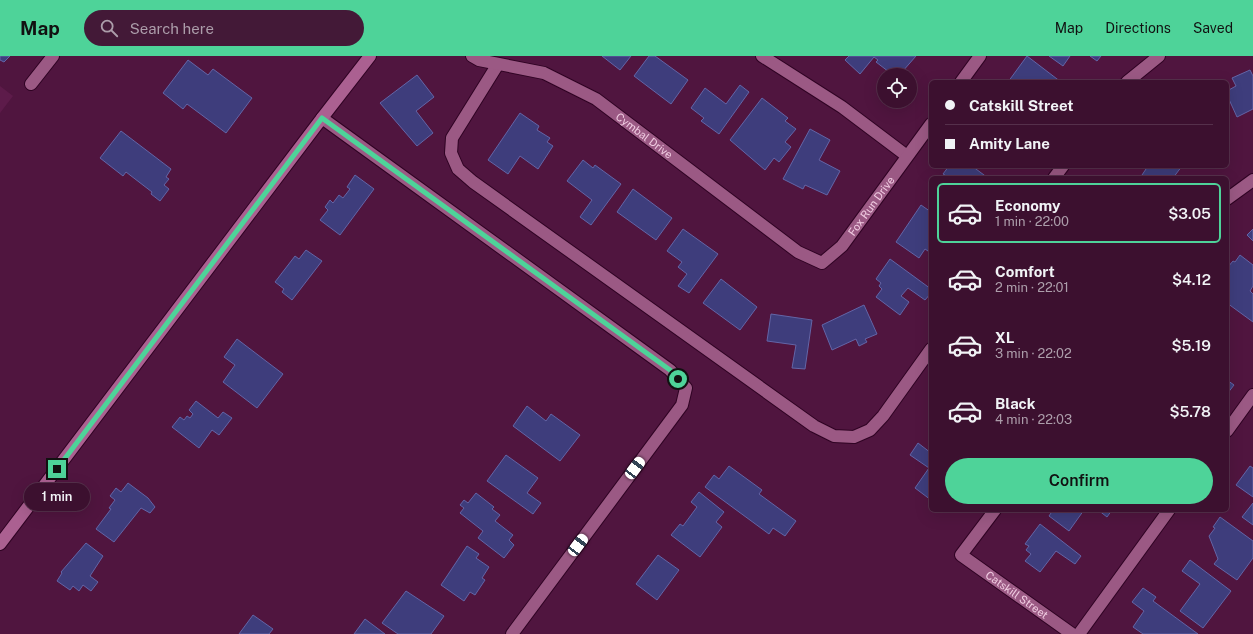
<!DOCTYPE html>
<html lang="en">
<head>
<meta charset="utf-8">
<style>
	body { margin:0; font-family:"Public Sans",sans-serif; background:#431937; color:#f1f3f6; height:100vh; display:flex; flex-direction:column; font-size:15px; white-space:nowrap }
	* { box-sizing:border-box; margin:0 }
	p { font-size:13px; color:#ac9daa }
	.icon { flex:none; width:22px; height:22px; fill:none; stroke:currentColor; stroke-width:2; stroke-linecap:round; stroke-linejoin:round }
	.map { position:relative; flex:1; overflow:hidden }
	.details { position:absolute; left:929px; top:120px; width:300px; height:336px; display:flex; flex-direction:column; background:#3c102f; border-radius:6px; box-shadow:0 4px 16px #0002,0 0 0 1px #55304b }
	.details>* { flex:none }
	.hud { position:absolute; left:929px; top:24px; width:300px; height:88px; border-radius:6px; box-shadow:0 4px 16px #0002,0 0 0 1px #55304b; display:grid; align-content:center; height:88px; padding:0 16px; background:#3c102f }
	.buttons { position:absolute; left:877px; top:12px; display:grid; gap:8px }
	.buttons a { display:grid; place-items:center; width:40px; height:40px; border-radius:50%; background:#3c102f; box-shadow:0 4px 16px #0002,0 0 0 1px #55304b; font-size:20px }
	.end { position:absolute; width:18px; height:18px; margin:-9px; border:5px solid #4ed399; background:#111; box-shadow:0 0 0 2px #111 }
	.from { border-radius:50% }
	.bubble { position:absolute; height:28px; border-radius:14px; background:#3c102f; box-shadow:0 4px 16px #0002,0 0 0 1px #55304b; font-size:13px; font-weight:600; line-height:28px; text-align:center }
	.car { position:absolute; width:12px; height:24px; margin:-12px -6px; border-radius:5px; box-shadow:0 0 3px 1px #0007; background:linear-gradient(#fff 24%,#345 0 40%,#fff 0 76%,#345 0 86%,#fff 0) }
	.hud b { display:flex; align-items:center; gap:14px; height:38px; font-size:15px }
	.hud b+b { border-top:1px solid #55304b }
	.hud i { width:10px; height:10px; background:#f1f3f6 }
	ul { padding:7px 0 0; list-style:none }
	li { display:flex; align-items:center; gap:12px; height:60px; margin:0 8px 6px; padding:0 8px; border:2px solid transparent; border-radius:6px }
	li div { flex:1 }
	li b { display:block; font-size:15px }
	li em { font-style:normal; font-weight:600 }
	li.selected { border-color:#4ed399 }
	li>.icon { width:36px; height:36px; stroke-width:1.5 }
	.button { display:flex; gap:8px; margin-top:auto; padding:8px 16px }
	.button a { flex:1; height:46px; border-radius:24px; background:#4ed399; color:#111; font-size:16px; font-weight:600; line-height:46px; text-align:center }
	header { display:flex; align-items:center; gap:24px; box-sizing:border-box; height:56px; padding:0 20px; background:#4ed399; color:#111 }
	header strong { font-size:19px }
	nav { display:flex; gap:22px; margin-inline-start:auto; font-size:14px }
	.search { width:280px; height:36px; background:#431937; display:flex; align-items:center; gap:10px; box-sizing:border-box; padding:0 14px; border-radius:22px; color:#ac9daa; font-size:15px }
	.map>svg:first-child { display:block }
	.built { fill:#5d1b4a }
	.building { fill:#3e3d7c; stroke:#6365a7 }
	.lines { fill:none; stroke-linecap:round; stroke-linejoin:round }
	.lane-casing { stroke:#2f0323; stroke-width:14 }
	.street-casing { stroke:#2f0323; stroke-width:14 }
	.secondary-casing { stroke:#2f0323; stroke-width:14 }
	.lane { stroke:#9b5984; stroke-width:12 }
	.street { stroke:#9b5984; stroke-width:12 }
	.secondary { stroke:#ab6091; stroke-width:12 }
	.route { stroke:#4ed399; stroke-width:5 }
	.labels { text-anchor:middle; stroke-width:3; stroke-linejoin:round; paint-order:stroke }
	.street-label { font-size:11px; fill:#f1cce2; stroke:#270e1f }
</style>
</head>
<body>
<header>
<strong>Map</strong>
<div class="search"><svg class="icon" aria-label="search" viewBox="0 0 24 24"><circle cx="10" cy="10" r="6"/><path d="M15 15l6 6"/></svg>Search here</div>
<nav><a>Map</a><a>Directions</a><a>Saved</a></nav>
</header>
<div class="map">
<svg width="1253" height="578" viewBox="0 0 1253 578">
	<rect width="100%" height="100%" fill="#50153f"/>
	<!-- built -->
	<path class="built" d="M0,30L13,40L0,57Z"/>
	<!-- building -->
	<path class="building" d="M0,0H10L4,6L0,4Z
		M602,0H631L620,14Z
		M649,0H655L688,24L671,48L634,20Z
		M849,0H916L902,16L898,13L893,19L876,6L878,4L874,1L860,18L845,4Z
		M1027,0L1061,26H1008Z
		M1049,0H1070L1063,10Z
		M1090,0H1101L1097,5Z
		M188,4L208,19L213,13L252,42L226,77L187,48L183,53L163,37Z
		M1250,14L1253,20V53L1237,61L1227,39V35L1236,30L1232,22Z
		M417,19L434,41L416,55L433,77L417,90L380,47Z
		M740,29L749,36L719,78L701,65L704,62L691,52L705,32L726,48Z
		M762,42L788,62L785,65L796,73L785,86L791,91L779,106L774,102L765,114L730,84Z
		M520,57L539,70L537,74L550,82L547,86L553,90L538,113L520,100L508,118L488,104Z
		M810,73L830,84L819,104L840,115L827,139L805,129L803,133L783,123Z
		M121,75L171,113L166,121L169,123L164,129L169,133L160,145L151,138L152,136L126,116L123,120L100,102Z
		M583,104L593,112L595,109L621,128L591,169L580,161L592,144L567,125Z
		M949,110H972L988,122H944L945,119L943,118Z
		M1148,110H1182L1173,122H1140Z
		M355,119L374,133L340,179L320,164L328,154L325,151L330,144L333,147L339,139L343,142L350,133L347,131Z
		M633,133L672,162L656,184L617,156Z
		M921,149L931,156V197L925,193L919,202L896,186Z
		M683,173L718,198L689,237L678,230L687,218L678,211L682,206L667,195Z
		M1253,173V185L1247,179Z
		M306,194L322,205L292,244L282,236L284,233L275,226L295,200L299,203Z
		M1240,199L1253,209V230L1250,235L1253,238V266L1227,247V212L1233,205L1235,206Z
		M890,203L931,233V237L925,244L908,232L901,240L909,246L900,259L876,241L882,233L879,230L881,227L876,223Z
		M721,223L757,251L740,274L703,247Z
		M864,249L877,278L865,283L867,286L859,290L856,283L832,294L822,269Z
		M771,258L812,264L805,313L792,312L796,289L767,285Z
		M237,283L283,318L257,352L223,326L235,309L224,301Z
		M1227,324L1234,329L1227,338Z
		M196,345L218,362L223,356L232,362L219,379L212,374L199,392L172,371L180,361L184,364L187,360L190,362L193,358L189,354Z
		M527,350L546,365L551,358L580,379L560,405L513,370Z
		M918,387L931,397V444L915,432L929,412L910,399Z
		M506,399L538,422L527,437L541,447L533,458L487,425Z
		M729,410L762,434L759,438L796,465L785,480L773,472L769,478L705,431L714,419L719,423Z
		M1250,410L1253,412V441L1236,429Z
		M128,427L148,442L155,451L150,457L141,452L114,486L96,473L111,453L109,452L115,444L110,440L116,432L121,436Z
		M699,436L724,456L716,466L722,471L700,501L671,479L680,468L683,470L697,451L691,446Z
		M476,437L494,451L492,453L500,459L495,465L513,479L509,484L514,489L504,502L478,482L483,475L460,457L464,452L460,449L464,444L468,447Z
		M1253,447V469L1242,461Z
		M1048,454H1084L1069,475L1049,460L1051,457Z
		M1098,454H1112L1107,461Z
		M1220,461L1253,485V502L1237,524L1214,508L1218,503L1209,480L1215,472L1213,471Z
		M1040,468L1081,500L1075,508L1056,495L1040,516L1025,505L1031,498L1026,494L1029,490L1025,488Z
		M86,487L103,500L90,520L98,526L91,535L83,529L79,535L73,530L70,534L57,525L62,517L61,516Z
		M467,490L479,498L476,502L489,511L482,522L485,524L475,539L470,536L464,545L441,529Z
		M658,499L679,514L657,544L636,528Z
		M1190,504L1231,535L1203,572L1180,555L1200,528L1182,515Z
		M1143,532L1156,541L1153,545L1198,578H1143L1133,571L1144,555L1132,546Z
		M406,535L444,560L431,578H398L382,567Z
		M253,559L273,573L269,578H239Z
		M365,563L385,578H354Z"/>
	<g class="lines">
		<defs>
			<path id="lane" d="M762,0L842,51L907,100
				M498,8L452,82L451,97L458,113L473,126L814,370L834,380L854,381L870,374L883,360L931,293
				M1127,26L1159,0
				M31,28L53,0
				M1054,122L1063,110
				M1227,375L1253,339
				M1079,578L1169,454"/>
			<g id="street">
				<path id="s1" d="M472,0L479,4L544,17L596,43L798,196L822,207L842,190L931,68"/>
				<path d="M961,26L980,0"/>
				<path d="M322,62L670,314L686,332L682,349L512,578"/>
				<path d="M1227,143L1253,124"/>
				<path id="s2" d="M995,454L961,499L1072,578"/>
			</g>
			<path id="secondary" d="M0,488L322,62L370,0"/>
		</defs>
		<!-- lane casing -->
		<use href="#lane" class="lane-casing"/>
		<!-- street casing -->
		<use href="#street" class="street-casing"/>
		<!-- secondary casing -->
		<use href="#secondary" class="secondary-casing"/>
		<!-- lane -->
		<use href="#lane" class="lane"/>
		<!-- street -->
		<use href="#street" class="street"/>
		<!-- secondary -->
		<use href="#secondary" class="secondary"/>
	</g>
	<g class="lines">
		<!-- route -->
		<path class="route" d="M57,413L322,62L670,314L678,323"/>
	</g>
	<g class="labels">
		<!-- street labels -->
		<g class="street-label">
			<text dy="4" stroke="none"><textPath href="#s1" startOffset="193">Cymbal Drive</textPath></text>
			<text dy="4" stroke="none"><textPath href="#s1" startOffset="488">Fox Run Drive</textPath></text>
			<text dy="4" stroke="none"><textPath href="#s2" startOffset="125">Catskill Street</textPath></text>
		</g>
	</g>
</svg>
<div class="buttons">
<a><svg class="icon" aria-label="locate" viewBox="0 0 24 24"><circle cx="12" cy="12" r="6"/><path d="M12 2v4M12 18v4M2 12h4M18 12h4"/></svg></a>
</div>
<i class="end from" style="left:678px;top:323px"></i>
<i class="end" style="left:57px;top:413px"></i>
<div class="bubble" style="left:24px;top:427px;width:66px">1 min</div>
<i class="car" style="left:635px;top:412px;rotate:37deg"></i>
<i class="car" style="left:578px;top:489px;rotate:37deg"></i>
<div class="hud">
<b><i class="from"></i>Catskill Street</b>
<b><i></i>Amity Lane</b>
</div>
<section class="details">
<ul>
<li class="selected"><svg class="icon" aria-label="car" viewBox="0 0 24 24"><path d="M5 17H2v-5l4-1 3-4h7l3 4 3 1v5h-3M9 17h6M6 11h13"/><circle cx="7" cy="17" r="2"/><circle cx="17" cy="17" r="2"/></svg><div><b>Economy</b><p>1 min · 22:00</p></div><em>$3.05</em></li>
<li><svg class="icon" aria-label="car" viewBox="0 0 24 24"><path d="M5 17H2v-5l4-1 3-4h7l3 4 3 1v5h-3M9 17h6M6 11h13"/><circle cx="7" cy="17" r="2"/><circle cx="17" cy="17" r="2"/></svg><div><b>Comfort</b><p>2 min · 22:01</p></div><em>$4.12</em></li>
<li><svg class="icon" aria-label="car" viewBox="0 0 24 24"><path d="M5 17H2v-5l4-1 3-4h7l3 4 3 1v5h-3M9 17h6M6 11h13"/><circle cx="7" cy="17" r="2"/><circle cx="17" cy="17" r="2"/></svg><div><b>XL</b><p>3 min · 22:02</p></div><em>$5.19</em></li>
<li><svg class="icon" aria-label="car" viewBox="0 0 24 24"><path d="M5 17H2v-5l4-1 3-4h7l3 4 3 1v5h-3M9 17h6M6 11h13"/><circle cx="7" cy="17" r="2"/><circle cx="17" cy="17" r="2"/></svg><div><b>Black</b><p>4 min · 22:03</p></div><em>$5.78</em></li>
</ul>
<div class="button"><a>Confirm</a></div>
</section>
</div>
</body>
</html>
